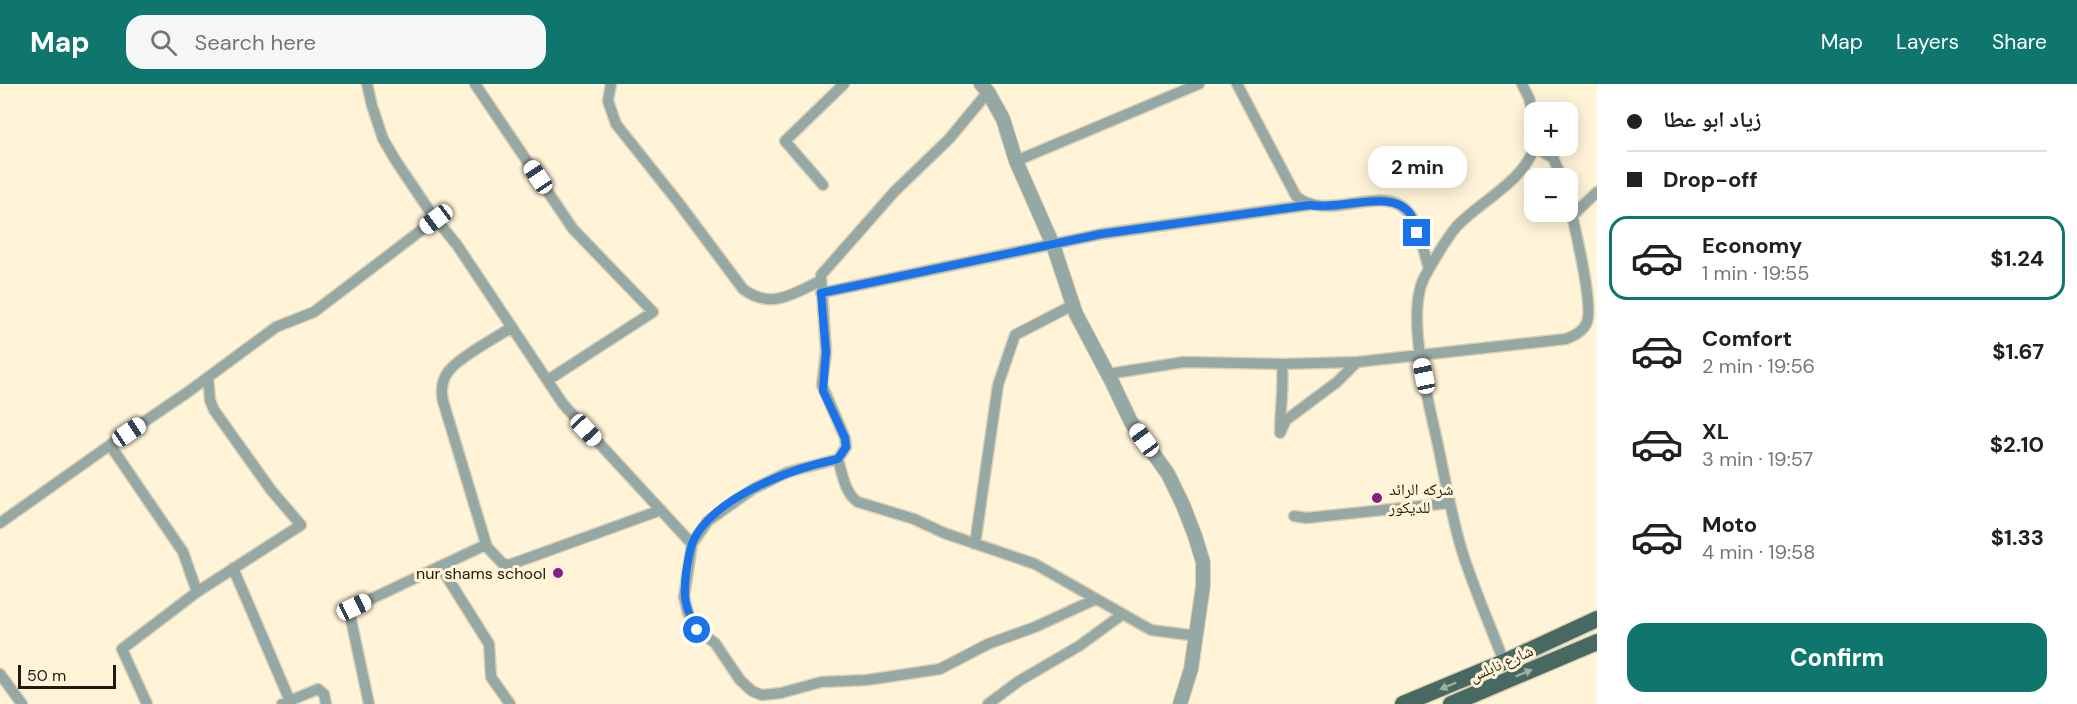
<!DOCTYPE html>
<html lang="en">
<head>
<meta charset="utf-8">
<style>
	body { margin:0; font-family:"DM Sans","Noto Naskh Arabic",sans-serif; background:#f6f6f6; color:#202124; height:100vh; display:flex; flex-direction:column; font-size:22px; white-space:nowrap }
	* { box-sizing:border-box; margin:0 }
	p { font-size:20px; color:#757577 }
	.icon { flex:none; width:33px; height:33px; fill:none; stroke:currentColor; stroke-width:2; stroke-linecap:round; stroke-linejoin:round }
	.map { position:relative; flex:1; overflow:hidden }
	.side { display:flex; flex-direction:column; background:#fff; width:480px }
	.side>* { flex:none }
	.guide { display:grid; align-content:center; height:132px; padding:0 30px; background:#fff }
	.fabs { position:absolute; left:1524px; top:18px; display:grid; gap:12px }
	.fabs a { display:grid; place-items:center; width:54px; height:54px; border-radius:12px; background:#fff; box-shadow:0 3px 15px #0003; font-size:30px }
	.scale { position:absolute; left:18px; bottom:15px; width:98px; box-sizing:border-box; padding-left:6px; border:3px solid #201b0e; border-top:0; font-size:16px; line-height:21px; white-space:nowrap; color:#201b0e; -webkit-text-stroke:4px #fff4d8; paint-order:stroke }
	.end { position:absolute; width:27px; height:27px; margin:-14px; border:8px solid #1a73e8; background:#fff; box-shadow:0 0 0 3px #fff }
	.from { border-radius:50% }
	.bubble { position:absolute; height:42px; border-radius:18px; background:#fff; box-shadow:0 3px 15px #0003; font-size:20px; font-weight:700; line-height:42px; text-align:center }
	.car { position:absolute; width:18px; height:36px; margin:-18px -9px; border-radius:8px; box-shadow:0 0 4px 2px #0007; background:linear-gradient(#fff 24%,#345 0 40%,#fff 0 76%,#345 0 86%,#fff 0) }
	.guide b { display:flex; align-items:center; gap:21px; height:57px; font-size:22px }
	.guide b+b { border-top:2px solid #e0e0e0 }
	.guide i { width:15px; height:15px; background:#202124 }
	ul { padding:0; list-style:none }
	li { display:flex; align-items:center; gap:18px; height:84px; margin:0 12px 9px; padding:0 18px; border:3px solid transparent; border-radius:18px }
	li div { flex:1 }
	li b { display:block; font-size:22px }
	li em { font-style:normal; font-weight:700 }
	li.current { border-color:#0f766e }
	li>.icon { width:54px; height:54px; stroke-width:1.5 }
	.button { display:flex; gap:12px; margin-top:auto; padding:12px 30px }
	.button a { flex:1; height:69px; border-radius:18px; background:#0f766e; color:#fff; font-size:24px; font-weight:700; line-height:69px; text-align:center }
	header { display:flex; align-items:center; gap:36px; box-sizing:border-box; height:84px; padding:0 30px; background:#0f766e; color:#fff }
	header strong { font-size:28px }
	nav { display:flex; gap:33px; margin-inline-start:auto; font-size:21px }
	.search { width:420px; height:54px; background:#f6f6f6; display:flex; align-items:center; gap:15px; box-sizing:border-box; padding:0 21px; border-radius:18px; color:#757577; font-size:22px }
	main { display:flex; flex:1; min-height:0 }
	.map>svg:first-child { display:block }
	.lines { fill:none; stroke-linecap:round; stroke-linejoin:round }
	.minor-casing { stroke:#dbd1b8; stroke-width:13 }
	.tertiary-casing { stroke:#dbd1b8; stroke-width:16 }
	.primary-casing { stroke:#dbd1b8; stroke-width:19 }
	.minor { stroke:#96a8a4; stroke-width:10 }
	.tertiary { stroke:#96a8a4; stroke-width:14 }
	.primary { stroke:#476962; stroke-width:16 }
	.oneway { fill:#a3ae9d }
	.route { stroke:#1a73e8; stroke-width:8 }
	.poi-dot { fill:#871e85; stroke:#fff4d8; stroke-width:2 }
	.labels { text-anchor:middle; stroke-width:6; stroke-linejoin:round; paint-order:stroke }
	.poi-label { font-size:16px; fill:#201b0e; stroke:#fff4d8; text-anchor:start }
	.street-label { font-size:16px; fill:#201b0e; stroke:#fff4d8 }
</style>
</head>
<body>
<header>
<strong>Map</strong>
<div class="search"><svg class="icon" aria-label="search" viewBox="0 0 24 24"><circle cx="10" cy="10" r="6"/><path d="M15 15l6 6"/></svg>Search here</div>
<nav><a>Map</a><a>Layers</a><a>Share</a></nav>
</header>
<main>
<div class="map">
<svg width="1597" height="620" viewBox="0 0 1597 620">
	<rect width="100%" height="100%" fill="#fff4d8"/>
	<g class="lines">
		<defs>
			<path id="minor" d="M367,0L372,22L383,55L396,77L431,129L457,161L563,320L692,460
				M475,0L573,145L653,228L548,296
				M611,0L608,17L616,40L678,118L743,205C771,226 793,210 820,197
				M1237,0L1296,112C1327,140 1384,97 1409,129C1419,141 1424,170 1429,185
				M1522,0L1529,14L1534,35
				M1534,63L1553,74L1562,94
				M1016,77L1199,0
				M823,101L785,57L844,0
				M1572,132L1597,108
				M821,209L1101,150L1309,121
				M1282,280C1284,303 1280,326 1280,349L1286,336L1337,298L1357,278
				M1108,290L1184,278L1282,280L1357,278L1566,255C1574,252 1584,247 1587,238C1594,220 1573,136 1568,114
				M110,361L183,468L197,508
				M838,375L846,363L845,354L822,301L826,268L821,191L895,107L949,55L988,8
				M1294,432L1306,434L1450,419
				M0,439L110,361L188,308L276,243L314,228L436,135
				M975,460L998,301L1015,251L1073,221
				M487,463L443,317C437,290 455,279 475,266C487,258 500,251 512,243
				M440,482L489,560L491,593L510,620
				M233,484L290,617
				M1096,515L1035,543L988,560L940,585L867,596L821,598L781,609L762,611L752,607L740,596L715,559L697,546L688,529L684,513L692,460L708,437L753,405L788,388L838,375C842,389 845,410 858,418L914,435L944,449L1035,480L1151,546L1197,552
				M1504,578C1490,541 1474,505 1462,467C1452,434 1446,400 1439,366C1430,323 1404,230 1425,192C1434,176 1445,156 1457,142C1482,116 1523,98 1535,62
				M0,590L22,620
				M147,620L122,565L197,508L301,441L271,406L214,326L210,316L208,293
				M282,620L318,605L324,610L326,620
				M369,620L350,531L354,523L481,463H487L502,479L509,481L661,426
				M988,620L1019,597L1079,562L1123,530"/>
			<path id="tertiary" d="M981,0L988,8L1003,35L1016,77L1053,161L1076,230L1112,298L1131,338L1168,390L1183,421L1195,452L1203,478V502L1191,585L1180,620"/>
			<path id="primary" d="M1403,620L1504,578L1597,535
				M1451,620L1597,558"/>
		</defs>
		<!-- minor casing -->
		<use href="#minor" class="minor-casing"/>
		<!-- tertiary casing -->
		<use href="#tertiary" class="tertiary-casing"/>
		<!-- primary casing -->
		<use href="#primary" class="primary-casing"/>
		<!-- minor -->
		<use href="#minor" class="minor"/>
		<!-- tertiary -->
		<use href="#tertiary" class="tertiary"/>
		<!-- primary -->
		<use href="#primary" class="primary"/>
	</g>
	<!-- one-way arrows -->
	<defs><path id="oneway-solid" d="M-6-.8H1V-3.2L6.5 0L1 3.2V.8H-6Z" transform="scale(1.5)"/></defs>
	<g class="oneway">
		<use href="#oneway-solid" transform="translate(1524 589) rotate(-23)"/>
		<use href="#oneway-solid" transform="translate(1448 602) rotate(157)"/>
	</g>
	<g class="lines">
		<!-- route -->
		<path class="route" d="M697,546C685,523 683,514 686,489C688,477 689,464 695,453C719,411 793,384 838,375L846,363L845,354L823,307L826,268L821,209L1101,150L1310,121C1337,127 1395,103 1411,131C1414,137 1415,144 1417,149"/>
	</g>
	<!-- markers -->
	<g class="poi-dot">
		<circle cx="1377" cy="414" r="6"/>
		<circle cx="558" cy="489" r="6"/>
	</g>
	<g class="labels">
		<!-- poi labels -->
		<g class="poi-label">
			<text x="1389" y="411">شركه الرائد<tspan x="1389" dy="18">للديكور</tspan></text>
			<text x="546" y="495" text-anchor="end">nur shams school</text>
		</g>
		<!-- street labels -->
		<g class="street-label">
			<text transform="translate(1501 579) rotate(-24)" y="6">شارع نابلس</text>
		</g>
	</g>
</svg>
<div class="fabs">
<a>+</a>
<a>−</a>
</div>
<div class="scale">50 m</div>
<i class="end from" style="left:697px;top:546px"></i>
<i class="end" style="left:1417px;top:149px"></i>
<div class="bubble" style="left:1368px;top:62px;width:99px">2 min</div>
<i class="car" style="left:538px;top:93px;rotate:326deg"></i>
<i class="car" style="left:436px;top:135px;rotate:233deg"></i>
<i class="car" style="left:1424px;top:292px;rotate:348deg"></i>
<i class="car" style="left:586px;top:346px;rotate:137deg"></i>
<i class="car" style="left:129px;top:348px;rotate:56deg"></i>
<i class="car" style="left:1144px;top:356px;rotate:324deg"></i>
<i class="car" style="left:354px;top:523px;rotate:65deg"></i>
</div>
<section class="side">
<div class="guide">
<b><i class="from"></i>زياد ابو عطا</b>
<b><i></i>Drop-off</b>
</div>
<ul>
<li class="current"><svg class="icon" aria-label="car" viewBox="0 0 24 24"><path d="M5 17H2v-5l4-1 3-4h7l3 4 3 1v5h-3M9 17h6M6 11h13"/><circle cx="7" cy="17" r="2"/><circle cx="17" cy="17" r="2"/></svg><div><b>Economy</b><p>1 min · 19:55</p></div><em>$1.24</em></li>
<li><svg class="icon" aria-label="car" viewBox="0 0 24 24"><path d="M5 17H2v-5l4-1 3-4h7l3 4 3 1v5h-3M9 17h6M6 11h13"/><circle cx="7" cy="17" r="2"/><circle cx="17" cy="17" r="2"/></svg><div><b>Comfort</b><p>2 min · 19:56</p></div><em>$1.67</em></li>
<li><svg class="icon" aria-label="car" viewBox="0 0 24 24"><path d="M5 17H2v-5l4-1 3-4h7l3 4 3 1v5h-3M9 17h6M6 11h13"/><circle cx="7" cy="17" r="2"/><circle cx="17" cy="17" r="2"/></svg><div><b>XL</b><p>3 min · 19:57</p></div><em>$2.10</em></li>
<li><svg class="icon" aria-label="car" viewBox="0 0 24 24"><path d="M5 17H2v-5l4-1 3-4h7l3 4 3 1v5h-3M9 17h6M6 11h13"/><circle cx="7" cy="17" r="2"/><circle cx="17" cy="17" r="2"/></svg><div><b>Moto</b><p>4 min · 19:58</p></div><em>$1.33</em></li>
</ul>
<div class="button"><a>Confirm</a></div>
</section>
</main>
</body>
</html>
